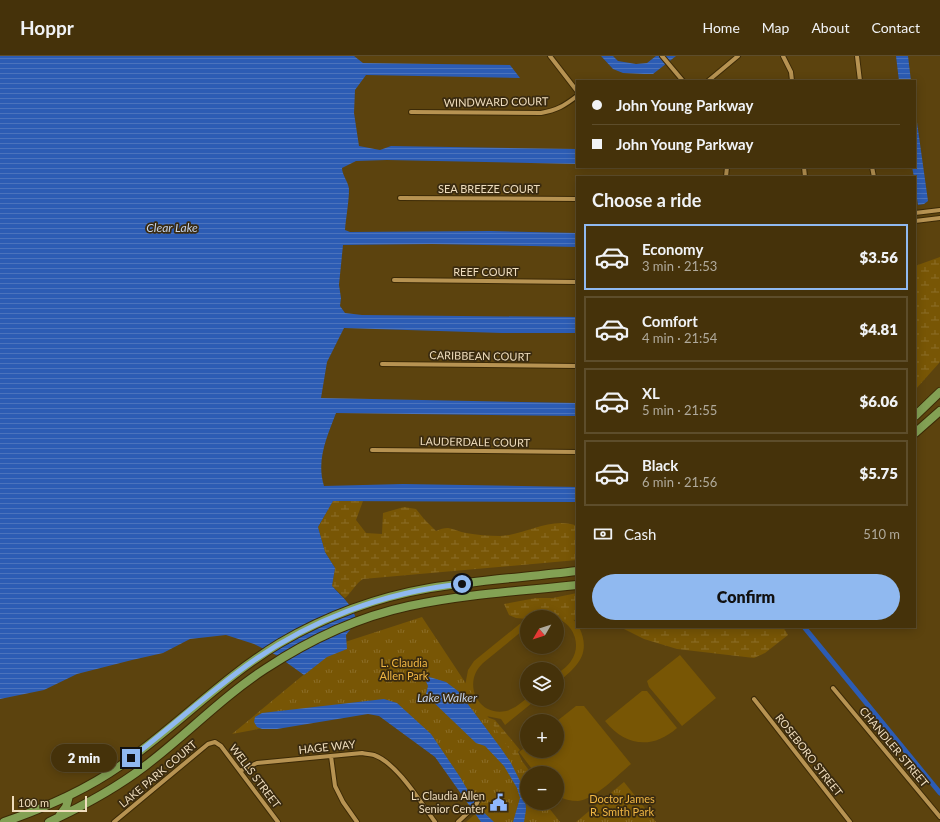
<!DOCTYPE html>
<html lang="en">
<head>
<meta charset="utf-8">
<style>
	body { margin:0; font-family:Lato,sans-serif; background:#4f3e18; color:#f1f3f6; height:100vh; display:flex; flex-direction:column; font-size:15px; white-space:nowrap }
	* { box-sizing:border-box; margin:0 }
	p { font-size:13px; color:#b0aa9c }
	.icon { flex:none; width:22px; height:22px; fill:none; stroke:currentColor; stroke-width:2; stroke-linecap:round; stroke-linejoin:round }
	.map { position:relative; flex:1; overflow:hidden }
	.panel { position:absolute; left:576px; top:120px; width:340px; height:452px; display:flex; flex-direction:column; background:#45320a; border-radius:0px; box-shadow:0 2px 10px #0003,0 0 0 1px #5d4d2b }
	.panel>* { flex:none }
	.guide { position:absolute; left:576px; top:24px; width:340px; height:88px; border-radius:0px; box-shadow:0 2px 10px #0003,0 0 0 1px #5d4d2b; display:grid; align-content:center; height:88px; padding:0 16px; background:#45320a }
	.needle { width:26px; rotate:231deg }
	.buttons { position:absolute; left:520px; top:554px; display:grid; gap:8px }
	.buttons a { display:grid; place-items:center; width:44px; height:44px; border-radius:50%; background:#45320a; box-shadow:0 2px 10px #0003,0 0 0 1px #5d4d2b; font-size:20px }
	.scale { position:absolute; left:12px; bottom:10px; width:75px; box-sizing:border-box; padding-left:4px; border:2px solid #efddbd; border-top:0; font-size:11px; line-height:14px; white-space:nowrap; color:#efddbd; -webkit-text-stroke:3px #3a2b10; paint-order:stroke }
	.end { position:absolute; width:18px; height:18px; margin:-9px; border:5px solid #90b9f0; background:#111; box-shadow:0 0 0 2px #111 }
	.from { border-radius:50% }
	.bubble { position:absolute; height:28px; border-radius:14px; background:#45320a; box-shadow:0 2px 10px #0003,0 0 0 1px #5d4d2b; font-size:13px; font-weight:800; line-height:28px; text-align:center }
	.guide b { display:flex; align-items:center; gap:14px; height:38px; font-size:15px }
	.guide b+b { border-top:1px solid #5d4d2b }
	.guide i { width:10px; height:10px; background:#f1f3f6 }
	ul { padding:0; list-style:none }
	li { display:flex; align-items:center; gap:12px; height:66px; margin:0 8px 6px; padding:0 8px; border:2px solid #5d4d2b; border-radius:0px }
	li div { flex:1 }
	li b { display:block; font-size:15px }
	li em { font-style:normal; font-weight:800 }
	li.active { border-color:#90b9f0 }
	li>.icon { width:36px; height:36px; stroke-width:1.5 }
	h2 { padding:0 16px; font-size:18px; line-height:48px }
	.pay { display:flex; align-items:center; gap:10px; height:44px; padding:0 16px; font-size:15px }
	.pay p { margin-inline-start:auto }
	.primary-button { display:flex; gap:8px; margin-top:auto; padding:8px 16px }
	.primary-button a { flex:1; height:46px; border-radius:24px; background:#90b9f0; color:#111; font-size:16px; font-weight:800; line-height:46px; text-align:center }
	header { display:flex; align-items:center; gap:24px; box-sizing:border-box; height:56px; padding:0 20px; background:#45320a; border-bottom:1px solid #5d4d2b }
	header strong { font-size:19px }
	nav { display:flex; gap:22px; margin-inline-start:auto; font-size:14px }
	.map>svg:first-child { display:block }
	.grass { fill:#785605 }
	.wetland { fill:url(#wetland-marsh) }
	.park { fill:url(#park-tufts) }
	.water { fill:url(#water-rules) }
	.lines { fill:none; stroke-linecap:round; stroke-linejoin:round }
	.canal { stroke:#2c5cb4; stroke-width:5 }
	.street-casing { stroke:#3c2a06; stroke-width:6 }
	.primary-casing { stroke:#3c2a06; stroke-width:10 }
	.street { stroke:#b79352; stroke-width:4 }
	.primary { stroke:#83a154; stroke-width:8 }
	.route { stroke:#90b9f0; stroke-width:5 }
	.labels { text-anchor:middle; stroke-width:3.5; stroke-linejoin:round; paint-order:stroke }
	.street-label { font-size:11px; fill:#efddbd; stroke:#3a2b10 }
	.park-label { font-size:11px; fill:#f0b643; stroke:#3a2b10 }
	.poi-label { font-size:11px; fill:#efddbd; stroke:#3a2b10; text-anchor:end }
	.water-label { font-size:12px; font-style:italic; fill:#c3d1e8; stroke:#3a2b10 }
</style>
</head>
<body>
<header>
<strong>Hoppr</strong>
<nav><a>Home</a><a>Map</a><a>About</a><a>Contact</a></nav>
</header>
<div class="map">
<svg width="940" height="766" viewBox="0 0 940 766">
	<defs>
		<pattern id="wetland-marsh" width="20" height="14" patternUnits="userSpaceOnUse"><rect width="20" height="14" fill="#785605"/><path d="M1 5h8M5 5V1M11 12h8M15 12V8" fill="none" stroke="#8c6e28"/></pattern>
		<pattern id="park-tufts" width="24" height="20" patternUnits="userSpaceOnUse"><rect width="24" height="20" fill="#785605"/><path d="M3 7l-1-3M5 7V3M7 7l1-3M15 17l-1-3M17 17v-4M19 17l1-3" fill="none" stroke="#8c6e28"/></pattern>
		<pattern id="water-rules" width="6" height="5" patternUnits="userSpaceOnUse"><rect width="6" height="5" fill="#2c5cb4"/><path d="M0 2.5h6" fill="none" stroke="#4b73bc"/></pattern>
	</defs>
	<rect width="100%" height="100%" fill="#5c430e"/>
	<!-- grass -->
	<path class="grass" d="M544,548L573,563L577,568V571H579C592,598 577,611 557,627V618C562,614 568,610 571,605C582,589 574,569 557,562V561H528Z
		M527,562V571L483,607C462,626 477,661 506,655C514,653 521,647 527,642V643H537L505,669L501,663L486,660L465,630L468,614L474,605Z
		M680,599L716,642L682,670L649,631L647,625Z
		M642,635H647L677,672C652,694 625,690 605,665Z
		M576,650H584L631,708C619,718 594,744 578,745C571,745 563,743 557,740V717H535L519,696L527,690V695H557V665Z"/>
	<!-- wetland -->
	<path class="wetland" d="M940,201V306L915,334V210Z
		M333,445H363L356,464L366,477L382,478L383,457L404,451L416,453L424,463L436,475C440,473 444,472 448,472C454,473 460,476 466,477C477,479 488,480 500,480C525,479 552,460 577,470V504L363,523C355,528 352,536 345,542L332,530L335,512L325,496L318,471Z
		M577,537V564L557,563V561H527V563L516,562L509,559L504,548L536,542H553Z
		M620,571H783L788,579L765,597L754,602L677,593L644,583Z
		M481,659L495,664L520,694L518,696L522,705L531,717H527V747L526,754Z"/>
	<!-- park -->
	<path class="park" d="M422,561L527,720V747H545L560,766H466L474,759L433,691L379,650L232,678L342,587Z
		M624,726L656,766H576Z"/>
	<!-- water -->
	<path class="water" d="M0,0H354L363,7L510,9L520,22L366,19L355,34L354,57L359,90L380,94L391,90L577,93V108L387,104L356,105L342,112C342,119 348,125 349,133C349,146 346,161 345,174L350,176L491,175L577,177V191L432,188L343,189L339,229L341,242L340,250L345,257L362,259L577,261V277H502L344,272L327,306L321,342L577,347V360L336,357C327,381 316,404 324,430L403,428L577,431V446L333,445L318,471L325,496L335,512L332,530C344,543 351,547 357,565L346,579L347,593L327,601L304,619L276,599L254,588L226,579L190,583L163,597L132,604L77,618L44,634L0,643Z
		M601,0H613L618,5L636,8L647,7L656,0H676L653,18H644L623,17L613,13Z
		M896,0H908L911,25H899Z
		M915,52L928,145L924,148L918,149L915,130V121H914L912,111H915Z
		M423,619L446,626L458,635L500,691L511,707L525,735L526,754L524,766H513L520,742L517,732L504,710L485,690L476,687L429,642L426,638L428,630Z
		M384,643L397,647L431,678L460,721L477,750L494,766H481L435,701L379,660L368,658L277,673H262L257,671L254,666L255,661L262,657Z"/>
	<g class="lines">
		<!-- canal -->
		<path class="canal" d="M804,571L940,737"/>
		<defs>
			<path id="street" d="M550,0L577,35
				M662,0L683,25
				M783,0L791,16L792,25
				M857,0L860,25
				M708,25L738,0
				M411,56L541,57C557,54 564,50 577,40
				M804,111L805,121
				M872,111L874,121
				M726,121L727,111
				M400,142L577,143
				M915,157L940,154
				M915,165L940,162
				M394,224L577,226
				M382,308L577,310
				M372,394L577,396
				M833,632L940,761
				M754,643L850,766
				M331,700L335,730L343,746L357,766
				M240,715L257,707L362,697C366,698 370,698 374,699C397,707 421,747 435,766
				M114,766L208,688L215,686L221,690L278,766
				M458,766L476,749L478,745"/>
			<path id="primary" d="M915,360L940,336
				M915,377L940,355
				M60,759L66,751L69,740
				M4,766C45,752 84,735 120,710C175,672 222,622 280,587C326,560 378,541 430,532C479,524 528,521 577,515
				M49,766C83,750 115,733 145,710C186,679 222,641 265,613C309,584 358,561 409,550C464,538 521,535 577,529"/>
		</defs>
		<!-- street casing -->
		<use href="#street" class="street-casing"/>
		<!-- primary casing -->
		<use href="#primary" class="primary-casing"/>
		<!-- street -->
		<use href="#street" class="street"/>
		<!-- primary -->
		<use href="#primary" class="primary"/>
	</g>
	<g class="lines">
		<!-- route -->
		<path class="route" d="M131,702C170,672 206,639 246,610C309,564 384,536 462,528"/>
	</g>
	<!-- icons -->
	<defs>
		<symbol id="civic-bare" viewBox="-9 -9 18 18"><path d="M-.6-6.5H3V-4.5H.6V-3L4-1V1h2V6H-6V1h2V-1L-.6-3ZM-1.2 2.5V6h2.4V2.5Z" fill="#90b8fd" stroke="#3a2b10" stroke-width="2.5" paint-order="stroke"/></symbol>
	</defs>
	<g fill-rule="evenodd">
		<use href="#civic-bare" x="486" y="734" width="25" height="25"/>
	</g>
	<g class="labels">
		<!-- street labels -->
		<g class="street-label">
			<text transform="translate(496 46) rotate(-1)" y="4">WINDWARD COURT</text>
			<text x="489" y="137">SEA BREEZE COURT</text>
			<text x="486" y="220">REEF COURT</text>
			<text transform="translate(480 300) rotate(1)" y="4">CARIBBEAN COURT</text>
			<text transform="translate(475 386) rotate(1)" y="4">LAUDERDALE COURT</text>
			<text transform="translate(327 691) rotate(-6)" y="4">HAGE WAY</text>
			<text transform="translate(894 691) rotate(50)" y="4">CHANDLER STREET</text>
			<text transform="translate(809 699) rotate(52)" y="4">ROSEBORO STREET</text>
			<text transform="translate(158 718) rotate(-40)" y="4">LAKE PARK COURT</text>
			<text transform="translate(255 720) rotate(53)" y="4">WELLS STREET</text>
		</g>
		<!-- park labels -->
		<g class="park-label">
			<text x="404" y="611">L. Claudia<tspan x="404" dy="13">Allen Park</tspan></text>
			<text x="622" y="747">Doctor James<tspan x="622" dy="13">R. Smith Park</tspan></text>
		</g>
		<!-- poi labels -->
		<g class="poi-label">
			<text x="485" y="744">L. Claudia Allen<tspan x="485" dy="13">Senior Center</tspan></text>
		</g>
		<!-- water labels -->
		<g class="water-label">
			<text x="172" y="176">Clear Lake</text>
			<text x="447" y="646">Lake Walker</text>
		</g>
	</g>
</svg>
<div class="buttons">
<a><svg class="needle" viewBox="-14 -14 28 28"><path d="M0-13l5 13h-10z" fill="#e53935"/><path d="M0 13l5-13h-10z" fill="#b0aa9c"/></svg></a>
<a><svg class="icon" aria-label="layers" viewBox="0 0 24 24"><path d="M12 4l9 5-9 5-9-5zM3 14l9 5 9-5"/></svg></a>
<a>+</a>
<a>−</a>
</div>
<div class="scale">100 m</div>
<i class="end from" style="left:462px;top:528px"></i>
<i class="end" style="left:131px;top:702px"></i>
<div class="bubble" style="left:51px;top:688px;width:66px">2 min</div>
<div class="guide">
<b><i class="from"></i>John Young Parkway</b>
<b><i></i>John Young Parkway</b>
</div>
<section class="panel">
<h2>Choose a ride</h2>
<ul>
<li class="active"><svg class="icon" aria-label="car" viewBox="0 0 24 24"><path d="M5 17H2v-5l4-1 3-4h7l3 4 3 1v5h-3M9 17h6M6 11h13"/><circle cx="7" cy="17" r="2"/><circle cx="17" cy="17" r="2"/></svg><div><b>Economy</b><p>3 min · 21:53</p></div><em>$3.56</em></li>
<li><svg class="icon" aria-label="car" viewBox="0 0 24 24"><path d="M5 17H2v-5l4-1 3-4h7l3 4 3 1v5h-3M9 17h6M6 11h13"/><circle cx="7" cy="17" r="2"/><circle cx="17" cy="17" r="2"/></svg><div><b>Comfort</b><p>4 min · 21:54</p></div><em>$4.81</em></li>
<li><svg class="icon" aria-label="car" viewBox="0 0 24 24"><path d="M5 17H2v-5l4-1 3-4h7l3 4 3 1v5h-3M9 17h6M6 11h13"/><circle cx="7" cy="17" r="2"/><circle cx="17" cy="17" r="2"/></svg><div><b>XL</b><p>5 min · 21:55</p></div><em>$6.06</em></li>
<li><svg class="icon" aria-label="car" viewBox="0 0 24 24"><path d="M5 17H2v-5l4-1 3-4h7l3 4 3 1v5h-3M9 17h6M6 11h13"/><circle cx="7" cy="17" r="2"/><circle cx="17" cy="17" r="2"/></svg><div><b>Black</b><p>6 min · 21:56</p></div><em>$5.75</em></li>
</ul>
<div class="pay"><svg class="icon" aria-label="cash" viewBox="0 0 24 24"><path d="M3 7h18v10H3z"/><circle cx="12" cy="12" r="2"/></svg>Cash<p>510 m</p></div>
<div class="primary-button"><a>Confirm</a></div>
</section>
</div>
</body>
</html>
